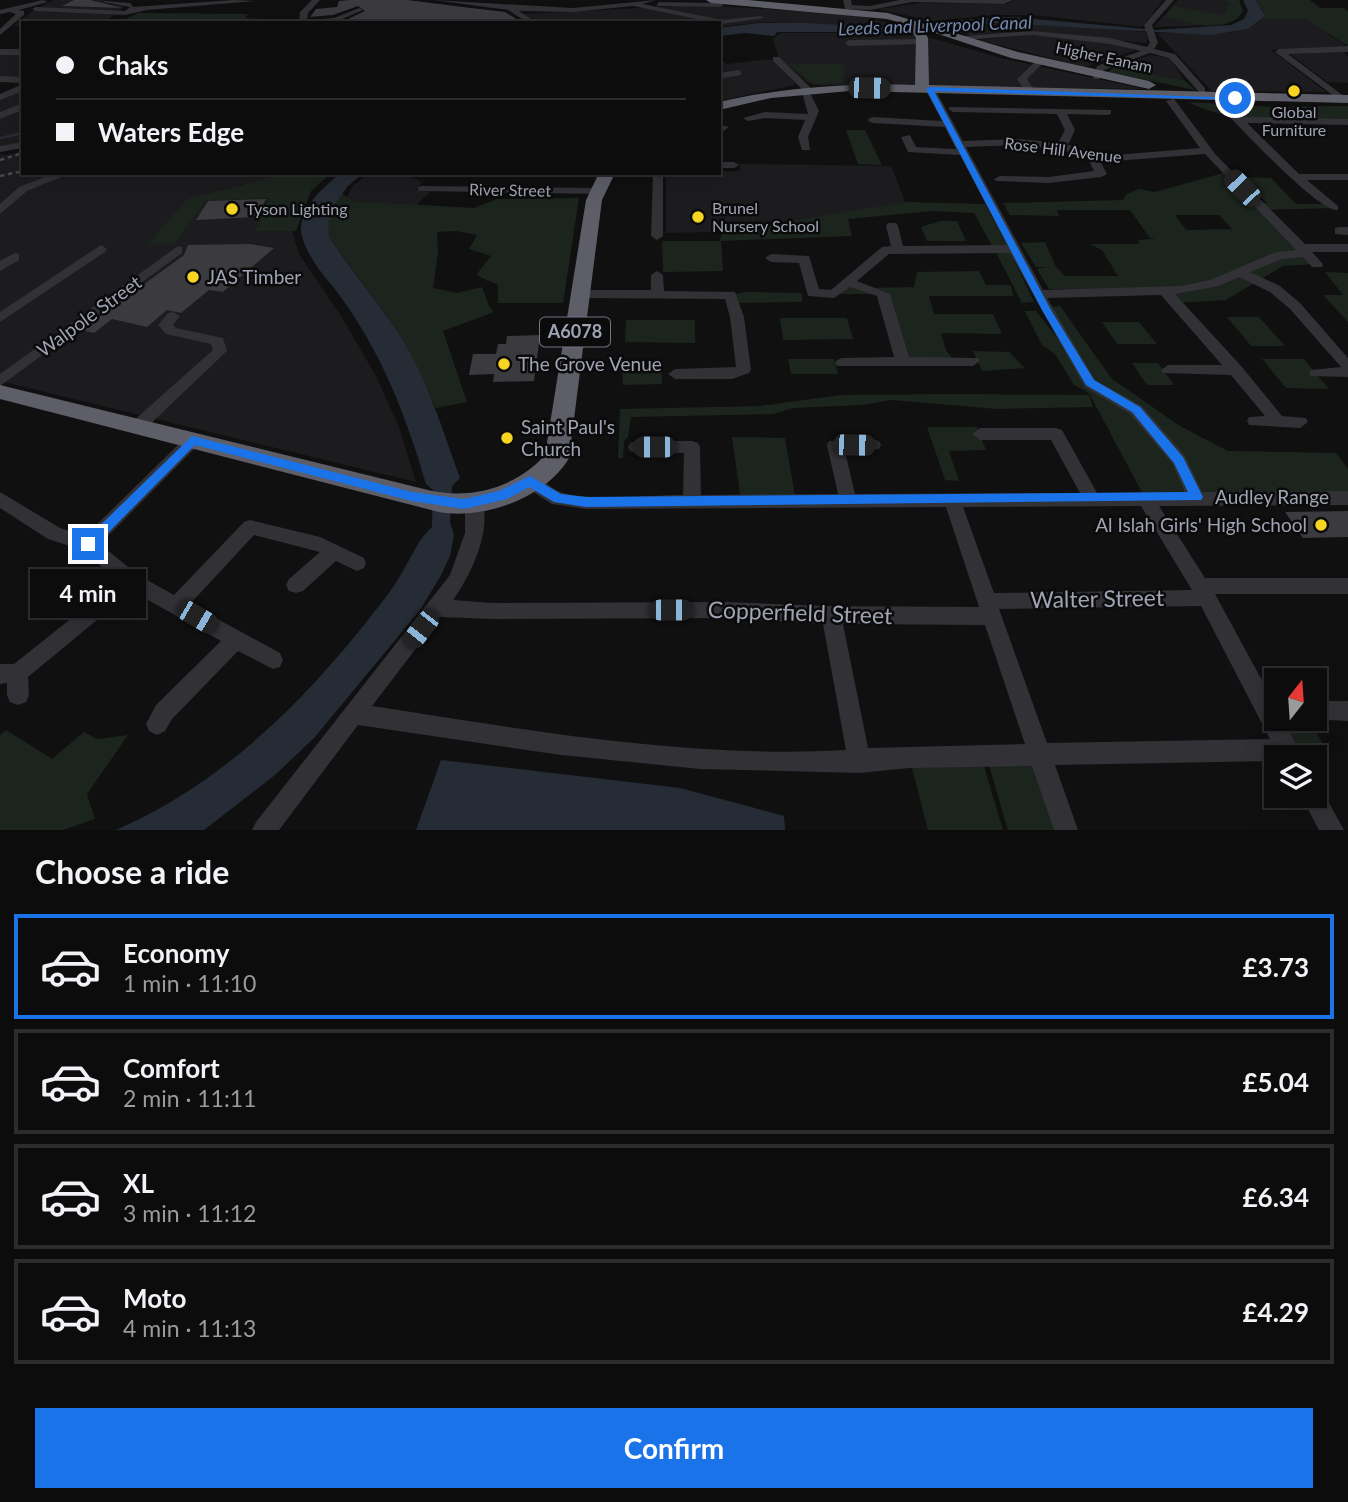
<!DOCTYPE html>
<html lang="en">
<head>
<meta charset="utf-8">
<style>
	body { margin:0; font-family:Lato,sans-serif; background:#1a1a1b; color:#f1f3f6; height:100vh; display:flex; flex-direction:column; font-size:26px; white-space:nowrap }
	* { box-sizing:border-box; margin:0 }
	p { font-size:23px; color:#9a9b9d }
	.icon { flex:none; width:38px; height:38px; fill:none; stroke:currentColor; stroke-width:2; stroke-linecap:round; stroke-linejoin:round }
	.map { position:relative; height:830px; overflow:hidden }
	.sheet { display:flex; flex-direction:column; background:#0c0c0d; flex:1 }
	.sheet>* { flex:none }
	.guide { position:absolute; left:21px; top:21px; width:700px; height:154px; border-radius:0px; box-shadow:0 7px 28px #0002,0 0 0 2px #2c2c2e; display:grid; align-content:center; height:154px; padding:0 35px; background:#0c0c0d }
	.needle { width:46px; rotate:17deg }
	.tools { position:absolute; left:1264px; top:668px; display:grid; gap:14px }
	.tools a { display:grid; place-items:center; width:63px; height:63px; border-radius:0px; background:#0c0c0d; box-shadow:0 7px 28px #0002,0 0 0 2px #2c2c2e; font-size:35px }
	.end { position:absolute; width:32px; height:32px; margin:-16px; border:9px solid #1a73e8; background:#fff; box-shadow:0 0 0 4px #fff }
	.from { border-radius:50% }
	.bubble { position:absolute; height:49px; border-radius:0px; background:#0c0c0d; box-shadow:0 7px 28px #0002,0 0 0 2px #2c2c2e; font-size:23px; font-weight:700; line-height:49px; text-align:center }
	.car { position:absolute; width:21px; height:42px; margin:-21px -10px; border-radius:9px; box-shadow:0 0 5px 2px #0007; background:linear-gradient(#222 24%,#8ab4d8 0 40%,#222 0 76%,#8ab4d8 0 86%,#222 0) }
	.guide b { display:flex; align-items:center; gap:24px; height:66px; font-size:26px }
	.guide b+b { border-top:2px solid #2c2c2e }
	.guide i { width:18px; height:18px; background:#f1f3f6 }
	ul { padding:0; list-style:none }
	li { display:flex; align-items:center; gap:21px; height:105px; margin:0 14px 10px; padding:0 21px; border:4px solid #2c2c2e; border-radius:0px }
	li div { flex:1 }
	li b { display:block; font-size:26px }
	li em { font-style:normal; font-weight:700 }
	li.active { border-color:#1a73e8 }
	li>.icon { width:63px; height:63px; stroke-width:1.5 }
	h2 { padding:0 35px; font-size:32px; line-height:84px }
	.primary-button { display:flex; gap:14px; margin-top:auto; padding:14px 35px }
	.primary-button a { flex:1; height:80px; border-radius:0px; background:#1a73e8; color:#fff; font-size:28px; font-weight:700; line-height:80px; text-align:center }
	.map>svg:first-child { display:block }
	.built { fill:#1c1c1e }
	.green { fill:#1c241e; fill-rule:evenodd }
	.water { fill:#262c35 }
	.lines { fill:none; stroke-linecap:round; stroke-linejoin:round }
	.stream { stroke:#262c35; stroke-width:2.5 }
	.building { fill:#3a3a3f }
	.minor { fill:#313136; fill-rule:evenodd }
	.highway { fill:#5d5e67; fill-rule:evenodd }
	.rail { stroke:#48484f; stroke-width:2.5; stroke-dasharray:4.5 3.5; stroke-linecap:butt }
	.route { fill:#1a73e8 }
	.poi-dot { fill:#f7d422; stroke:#0b0b0c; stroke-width:2.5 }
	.labels { text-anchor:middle; stroke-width:5; stroke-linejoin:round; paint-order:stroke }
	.far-street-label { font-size:16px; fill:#a0a3b3; stroke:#0b0b0c }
	.far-poi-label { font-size:16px; fill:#a0a3b3; stroke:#0b0b0c; text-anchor:start }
	.far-water-label { font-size:18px; font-style:italic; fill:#758ab0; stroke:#0b0b0c }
	.shield { fill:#0b0b0c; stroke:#737581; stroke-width:2 }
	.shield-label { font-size:18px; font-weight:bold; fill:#a0a3b3 }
	.poi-label { font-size:19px; fill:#a0a3b3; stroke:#0b0b0c; text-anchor:start }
	.street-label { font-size:19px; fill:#a0a3b3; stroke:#0b0b0c }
	.near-street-label { font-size:23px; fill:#a0a3b3; stroke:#0b0b0c }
</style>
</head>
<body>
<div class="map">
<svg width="1348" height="830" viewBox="0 0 1348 830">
	<rect width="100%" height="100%" fill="#101011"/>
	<!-- built -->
	<path class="built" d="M54,0H87L125,6L103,23H23V26H13L34,10Z
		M1015,0H1163L1142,27L1033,15H994L932,21L877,9L921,3L1006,4Z
		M1178,0H1239L1243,11L1237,19L1220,25L1154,27Z
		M698,5L833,13L870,18L901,27L762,22L719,27V23H542L523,14Z
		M1262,19H1304L1346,46L1271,50L1326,92L1212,91L1157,33H1228L1248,29Z
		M996,23H1039L1145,32L1148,38L1146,43L1035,32L973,36L945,28Z
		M780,33H914L1001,58L1144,89L815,85L807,82L779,59L773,39Z
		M1032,35L1106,42L1136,50L1085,67L979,40Z
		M1342,52L1348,56V83L1327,82L1290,54Z
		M23,54V78L0,77V55Z
		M1151,55L1170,58L1184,80L1114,67Z
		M771,59L794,82L795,85L719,101V60L727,64Z
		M23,89V143L0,147V99Z
		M23,151V173H286L202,195L206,201L269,198L299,211L292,231L299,254L341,316L376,376L399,427L416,482L0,381V154L8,155Z
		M740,164L891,166L906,204L715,232L666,233V173L740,171Z
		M369,173H403L422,182L416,190L430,192L416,205L353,201L347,197L352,187Z"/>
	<!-- green -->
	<path class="green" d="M1220,0H1239L1243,11C1227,37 1188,21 1164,17L1173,6L1223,15L1231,2Z
		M1256,0H1310L1320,8H1344L1348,11V46L1304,19H1262L1265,15Z
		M139,13L249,14L245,17L247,18L289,21L116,23Z
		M788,64H844L843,83L813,84Z
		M1114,67L1184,80L1195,90L1108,72Z
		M1188,102L1272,107L1348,106V119C1297,118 1235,126 1188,102Z
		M846,130H865L882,165L858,164Z
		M1227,172L1257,203H1267L1241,177L1271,178L1296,204H1329L1334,208L1265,210L1317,264L1283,266L1226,300L1174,303L1165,292L1049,289L1037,269L1046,267H1036L1021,243L1045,242L1056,267L1065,276H1118L1102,250L1090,244H1140L1138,240L1155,239L1150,238L1130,210H1057L1059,216L1010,215L1003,203L1123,200L1127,194L1139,189L1155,192ZM1175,215H1219L1232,229L1186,230Z
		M286,173H331L311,191L296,231H255L269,198L206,201L174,244L147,245L187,199Z
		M342,194L353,201L474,208L497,199L579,198L563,303H498V285L476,275L491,256L469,249L477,235L456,231L437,232L438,253L433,288L457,293L482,287L489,306L494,312L443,331L467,402L436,408L391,322L329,237L327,221Z
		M907,202L985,204L1007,245L992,246L974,213L932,211L848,219L852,236L721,241L723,271L663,272L662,241H720L722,232Z
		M940,221H957L966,241H927L921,227Z
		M995,251L1010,252L1034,302L1022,303Z
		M979,271L986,285H1011L1013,296H929L934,314H993L1002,334L941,333L946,350L954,361L903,362L883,294H834L848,282L868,288L914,287L917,272Z
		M1325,272L1348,273V322L1323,295H1343Z
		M746,292L802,293V302L735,303L730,295Z
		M1060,306L1112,379L1180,426L1228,451L1336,453L1348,469V497L1145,498L1089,393L1074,385L1055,354L1042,345L1025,311H1036L1084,372L1051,307Z
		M1227,317H1259L1285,346H1251Z
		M780,318H847L853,339L783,340Z
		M626,320H695V343L625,342Z
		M1102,322H1139L1157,344H1117Z
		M973,351L1009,352L1025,368L982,371Z
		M788,359H834L838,374H791Z
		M1262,359H1304L1329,389L1286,388Z
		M661,360L662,384L623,385L621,361Z
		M1132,363H1158L1174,385H1147Z
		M954,394L1089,395L1093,407L997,409L891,400L862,405L793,408L773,414L631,417L628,437L624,441L623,458H618L620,409L761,406L841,395Z
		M927,427H977L986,450L949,451L959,481L945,480Z
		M732,437L785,438L796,501H741Z
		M1249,678L1286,679L1276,681V719H1309L1323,744L1287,750Z
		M6,730L52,759L84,732L97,739L128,735L87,794L95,819L63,830H0V735Z
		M981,756L1003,830H928L909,757Z
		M1035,757L1060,830H1008L987,759Z"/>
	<!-- water -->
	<path class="water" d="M1243,0H1256L1265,16L1248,29L1211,35L996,23L906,32H777L774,36L746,33L719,36V28L759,23H805L901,28L960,20L1012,17L1156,30L1231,25L1244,19L1248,11Z
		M341,173H363L347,187L332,210L338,214L328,221L329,237C349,266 370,293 390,321C424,368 441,425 460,478L452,486L450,522L454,535L450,556L440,577L420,610L314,738L275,775L204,830H116C222,784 305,701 375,611C384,600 393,588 400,576C410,560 418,539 432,527L433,490L426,484C405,412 380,348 334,288C322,274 301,248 301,228C302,205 325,186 341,173Z
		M441,760L680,788L784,816L785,830H416Z"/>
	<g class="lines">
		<!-- stream -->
		<path class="stream" d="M0,138L23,133"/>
	</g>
	<!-- building -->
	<path class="building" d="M74,0H91L122,8L62,6Z
		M350,0H407L463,7L505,12L523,23H340L365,11L358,6L333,15L310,17L316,9L337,7L339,1Z
		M266,199L257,217L196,220L208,201Z
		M250,244L274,248L223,292L209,290L181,313L167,310L147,327L112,319L94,333L81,330L184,255L188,245Z
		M540,335L534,381L493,382L494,374L469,375L473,354H496L498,344H506L507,336Z
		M1348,511V537L1303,538L1285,512Z"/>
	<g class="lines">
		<!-- minor -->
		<path class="minor" d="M43,0L48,2L19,10L24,11V15L0,35V29L16,14L10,12L0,14V10Z
			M94,0L130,3L133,7L234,0L257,1L147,10L125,15L36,11L32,9L36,7L125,11L130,7Z
			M312,0H320L308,13L307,20L334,18L359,8L363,10L335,22L299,23L300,12Z
			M433,0L573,8L656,0L643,4L722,20L760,16L764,18L722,24L633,6L573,12L519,11L538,23H528L508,10Z
			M843,0H851L852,5L870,6L900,0H1013L1004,4L912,2L870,10L845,9Z
			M1166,0H1174L1152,25L1158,43L1154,49L1175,54L1205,88V92H1199L1169,58L1150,53L1104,70L1099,79H1093L1097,66L1141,51L1110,44L1032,35L964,40L960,38L964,36L1032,31L1110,38L1147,47L1150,43L1144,25Z
			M659,2L720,3L724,5L720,7L656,6Z
			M921,39L925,42L924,44L849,46L845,43L849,40Z
			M1348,46V52L1288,54L1345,97V101L1342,102L1275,52L1279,49Z
			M0,49H23V55H0Z
			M773,57H779L812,89L809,91L819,111L808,137L810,150H802L798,137L805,120L765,118L748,121L743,118L765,112L808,114L801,88L773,61Z
			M1038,59L1045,61L1027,79L1035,92L1027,94L1017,79Z
			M738,70L741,71V75L719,79V73Z
			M0,76L23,77V83L0,82Z
			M23,84V91L0,100V94Z
			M927,87L935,89L963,141L1020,139L1058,143L1065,130L1057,114L953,112L948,109L950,107L1111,110V114L1108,115L1067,114L1075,130L1068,145L1115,155L1200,148L1166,101L1174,99L1216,155L1305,244H1348V252H1312L1323,264L1322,267H1312L1303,257L1282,259L1250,272L1280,286L1300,303L1348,358V377L1311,376L1309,373L1311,370L1341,367L1290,309L1270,292L1239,277L1219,286L1175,294L1242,367L1282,416L1306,418L1308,422L1300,428L1249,425L1247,421L1249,417L1265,416L1231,375L1163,373L1161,370L1168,365H1222L1161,295L1047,298L1095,380L1142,406L1185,456L1202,492L1348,491V505L1159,506L1205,578H1348V594H1215L1276,706V719H1283L1303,758H1276V761L1055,765L1078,830H1054L1032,766L909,768L860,773L700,769L561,755L358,725L279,830H252L256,822L450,575L465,533V502L468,497L474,495L480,497C495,526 470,577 453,600L492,603L726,602L823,606L979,607L946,507L586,509L552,504L524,486L521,481L524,476C539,472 549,489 563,493C589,501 653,495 683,495L684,453H636L630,451L628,447L630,443L636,441H692L698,443L700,447L701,495L838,494L827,445L829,441L873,439L879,441L881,445L879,449L845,451L855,494L1080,493L1051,440H980L972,434L980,428H1056L1062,430L1097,493L1185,492L1172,463L1130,414L1085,387L1010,253L889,254L857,281L890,294L909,357L978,358L980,361L973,366H837L835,363L837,360L842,358L894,357L877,296L850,287L834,298L808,296L799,263L771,262L765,258L771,254L809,256L819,289L831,290L882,247L891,246L886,226L888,223H896L898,226L903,246L1007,245L960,155L908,152L901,137L910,135L916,147L956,149L945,127L872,123L867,120L872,117L942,121L925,89ZM1020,145L1061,150L1087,157L1094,171L1049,177L1000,176L994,179L996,181L1049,183L1101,177L1107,174L1099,159L1115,161L1205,154L1296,250L1276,252L1210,280L1181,286L1043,290L966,147ZM1141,506L1192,590L994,593L963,507ZM1201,606L1270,739L1047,743L999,609ZM440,617L492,619L726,618L823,624L846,750C688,759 528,730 372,706ZM843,624L985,625L1025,744L868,748Z
			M23,103V110L0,119V112Z
			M1225,104L1241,117L1348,119V125L1247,123L1299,174H1348V180H1307L1338,206V210C1319,213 1239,126 1222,109L1220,107Z
			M720,125L729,127L719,134V126Z
			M23,142V148L0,152V146Z
			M719,162H734L739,165L734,168H719Z
			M55,173L66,175L27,191L0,214V204L19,187Z
			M653,173H663V236L657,240L651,236Z
			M422,186L598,188L604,191L598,194L418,191V187Z
			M1339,227H1348V235L1335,234V228Z
			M101,245L107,249L105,252L0,322V312Z
			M178,246L182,247V253L0,386V374Z
			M15,253L19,254V260L0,271V261Z
			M657,271L663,275L664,291L735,292L744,317L751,370L749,373L732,379H675L668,374L675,369L736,367L730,317L725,299L582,298L575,294L582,290H651V275Z
			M173,312L180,316L173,325L176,328L223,338L227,351L144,430H132L130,426L132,422L213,350L211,344L166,334L158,325L168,313Z
			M193,434L199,436L201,440L199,444L100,544L138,575L174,595L244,522L250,520L320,537L364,558L366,563L364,568L357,571L336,561L303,591L296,593L289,591L286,585L289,579L320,552L254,535L190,604L280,653L283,660L280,667L273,669L238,651L172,719L165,731L157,735L149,731L146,724L156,705L221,641L132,591L28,677L29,695L26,702L18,705L10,702L7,695V683L0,684V664H14L118,581L82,550L48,539L0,508V492L60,528L85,536L187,436Z
			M1314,701H1348V721L1309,719H1314Z
			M1314,785L1321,788L1344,830H1319L1301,796H1314Z"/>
		<!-- highway -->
		<path class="highway" d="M706,0H748L888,13L1018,52L1149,81L1156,85L1149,89L1011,58L923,29L928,38L929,85L1348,95V103L850,91L771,98L719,110V102C785,87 848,83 915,85L916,38L911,29L913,26L887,19L711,3Z
			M599,173H615L602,200L569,458C546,498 483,520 439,512L0,399V385L432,491C474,499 516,487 545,455L586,200Z"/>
		<!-- rail -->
		<path class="rail" d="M0,160L23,153
			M0,176L23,171"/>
	</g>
	<!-- route -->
	<path class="route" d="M930,87L1238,98L1235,100L934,91L1051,310L1094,380L1140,407L1183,457L1203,497L1201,500L586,507L554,502L529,487L507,499L464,509L412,501L195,445L93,548H84V541L192,436L412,492L464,499L499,491L530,476L561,494L586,497L1188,492L1174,463L1132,412L1086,385L1042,310L926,89Z"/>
	<!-- markers -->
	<g class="poi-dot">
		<circle cx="1294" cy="91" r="7"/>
		<circle cx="232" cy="209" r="7"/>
		<circle cx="698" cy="217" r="7"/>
		<circle cx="193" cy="277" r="7"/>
		<circle cx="504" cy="364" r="7"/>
		<circle cx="507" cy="438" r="7"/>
		<circle cx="1321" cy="525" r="7"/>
	</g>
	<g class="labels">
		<!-- far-street labels -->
		<g class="far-street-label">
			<text transform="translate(1104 57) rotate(12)" y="6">Higher Eanam</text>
			<text transform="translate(1063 150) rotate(7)" y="6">Rose Hill Avenue</text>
			<text transform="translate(510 190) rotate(1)" y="6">River Street</text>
		</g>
		<!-- far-poi labels -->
		<g class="far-poi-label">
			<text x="1294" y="118" text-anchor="middle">Global<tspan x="1294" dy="18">Furniture</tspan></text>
			<text x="712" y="214">Brunel<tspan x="712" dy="18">Nursery School</tspan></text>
			<text x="246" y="215">Tyson Lighting</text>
		</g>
		<!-- far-water labels -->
		<g class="far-water-label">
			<text transform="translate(935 26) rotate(-2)" y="6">Leeds and Liverpool Canal</text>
		</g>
		<!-- shield labels -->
		<rect class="shield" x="540" y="317.5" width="70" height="29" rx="5"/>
		<g class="shield-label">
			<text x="575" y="338">A6078</text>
		</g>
		<!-- poi labels -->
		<g class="poi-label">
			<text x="207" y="284">JAS Timber</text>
			<text x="518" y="371">The Grove Venue</text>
			<text x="521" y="434">Saint Paul's<tspan x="521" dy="22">Church</tspan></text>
			<text x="1307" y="532" text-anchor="end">Al Islah Girls' High School</text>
		</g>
		<!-- street labels -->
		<g class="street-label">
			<text transform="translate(89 316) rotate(-36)" y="7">Walpole Street</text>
			<text x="1272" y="504">Audley Range</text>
		</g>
		<!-- near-street labels -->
		<g class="near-street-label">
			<text transform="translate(1097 599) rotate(-1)" y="8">Walter Street</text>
			<text transform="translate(800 613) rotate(2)" y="8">Copperfield Street</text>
		</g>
	</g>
</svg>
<div class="tools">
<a><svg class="needle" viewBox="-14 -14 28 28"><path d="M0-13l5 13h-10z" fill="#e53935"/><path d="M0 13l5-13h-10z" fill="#9a9b9d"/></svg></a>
<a><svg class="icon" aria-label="layers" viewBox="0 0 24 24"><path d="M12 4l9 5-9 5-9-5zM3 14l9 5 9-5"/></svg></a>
</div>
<i class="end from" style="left:1235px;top:98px"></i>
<i class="end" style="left:88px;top:544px"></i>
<div class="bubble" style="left:30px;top:569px;width:116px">4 min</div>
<i class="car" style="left:869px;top:88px;rotate:91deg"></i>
<i class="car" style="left:1242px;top:188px;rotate:316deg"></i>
<i class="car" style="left:854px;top:445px;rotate:91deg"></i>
<i class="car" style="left:654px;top:447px;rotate:270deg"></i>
<i class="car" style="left:671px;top:610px;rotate:90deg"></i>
<i class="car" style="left:197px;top:617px;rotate:120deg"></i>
<i class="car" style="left:421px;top:629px;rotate:218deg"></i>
<div class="guide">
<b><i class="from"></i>Chaks</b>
<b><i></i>Waters Edge</b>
</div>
</div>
<section class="sheet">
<h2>Choose a ride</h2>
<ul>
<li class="active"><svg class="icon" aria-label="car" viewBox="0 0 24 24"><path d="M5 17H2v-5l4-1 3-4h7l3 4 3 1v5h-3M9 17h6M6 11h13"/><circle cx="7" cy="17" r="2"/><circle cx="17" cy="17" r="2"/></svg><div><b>Economy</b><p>1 min · 11:10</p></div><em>£3.73</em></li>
<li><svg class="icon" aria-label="car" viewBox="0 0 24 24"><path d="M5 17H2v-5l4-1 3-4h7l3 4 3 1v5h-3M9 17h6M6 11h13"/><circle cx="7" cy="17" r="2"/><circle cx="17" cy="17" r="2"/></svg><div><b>Comfort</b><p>2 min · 11:11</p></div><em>£5.04</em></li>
<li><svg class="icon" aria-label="car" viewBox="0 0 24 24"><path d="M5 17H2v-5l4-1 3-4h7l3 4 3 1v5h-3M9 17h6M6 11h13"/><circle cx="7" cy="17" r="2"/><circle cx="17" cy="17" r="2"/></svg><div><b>XL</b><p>3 min · 11:12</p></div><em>£6.34</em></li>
<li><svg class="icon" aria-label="car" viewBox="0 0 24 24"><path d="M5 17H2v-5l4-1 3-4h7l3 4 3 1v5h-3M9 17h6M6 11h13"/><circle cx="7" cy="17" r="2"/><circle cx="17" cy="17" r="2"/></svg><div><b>Moto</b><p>4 min · 11:13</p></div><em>£4.29</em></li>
</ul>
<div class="primary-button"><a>Confirm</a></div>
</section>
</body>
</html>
